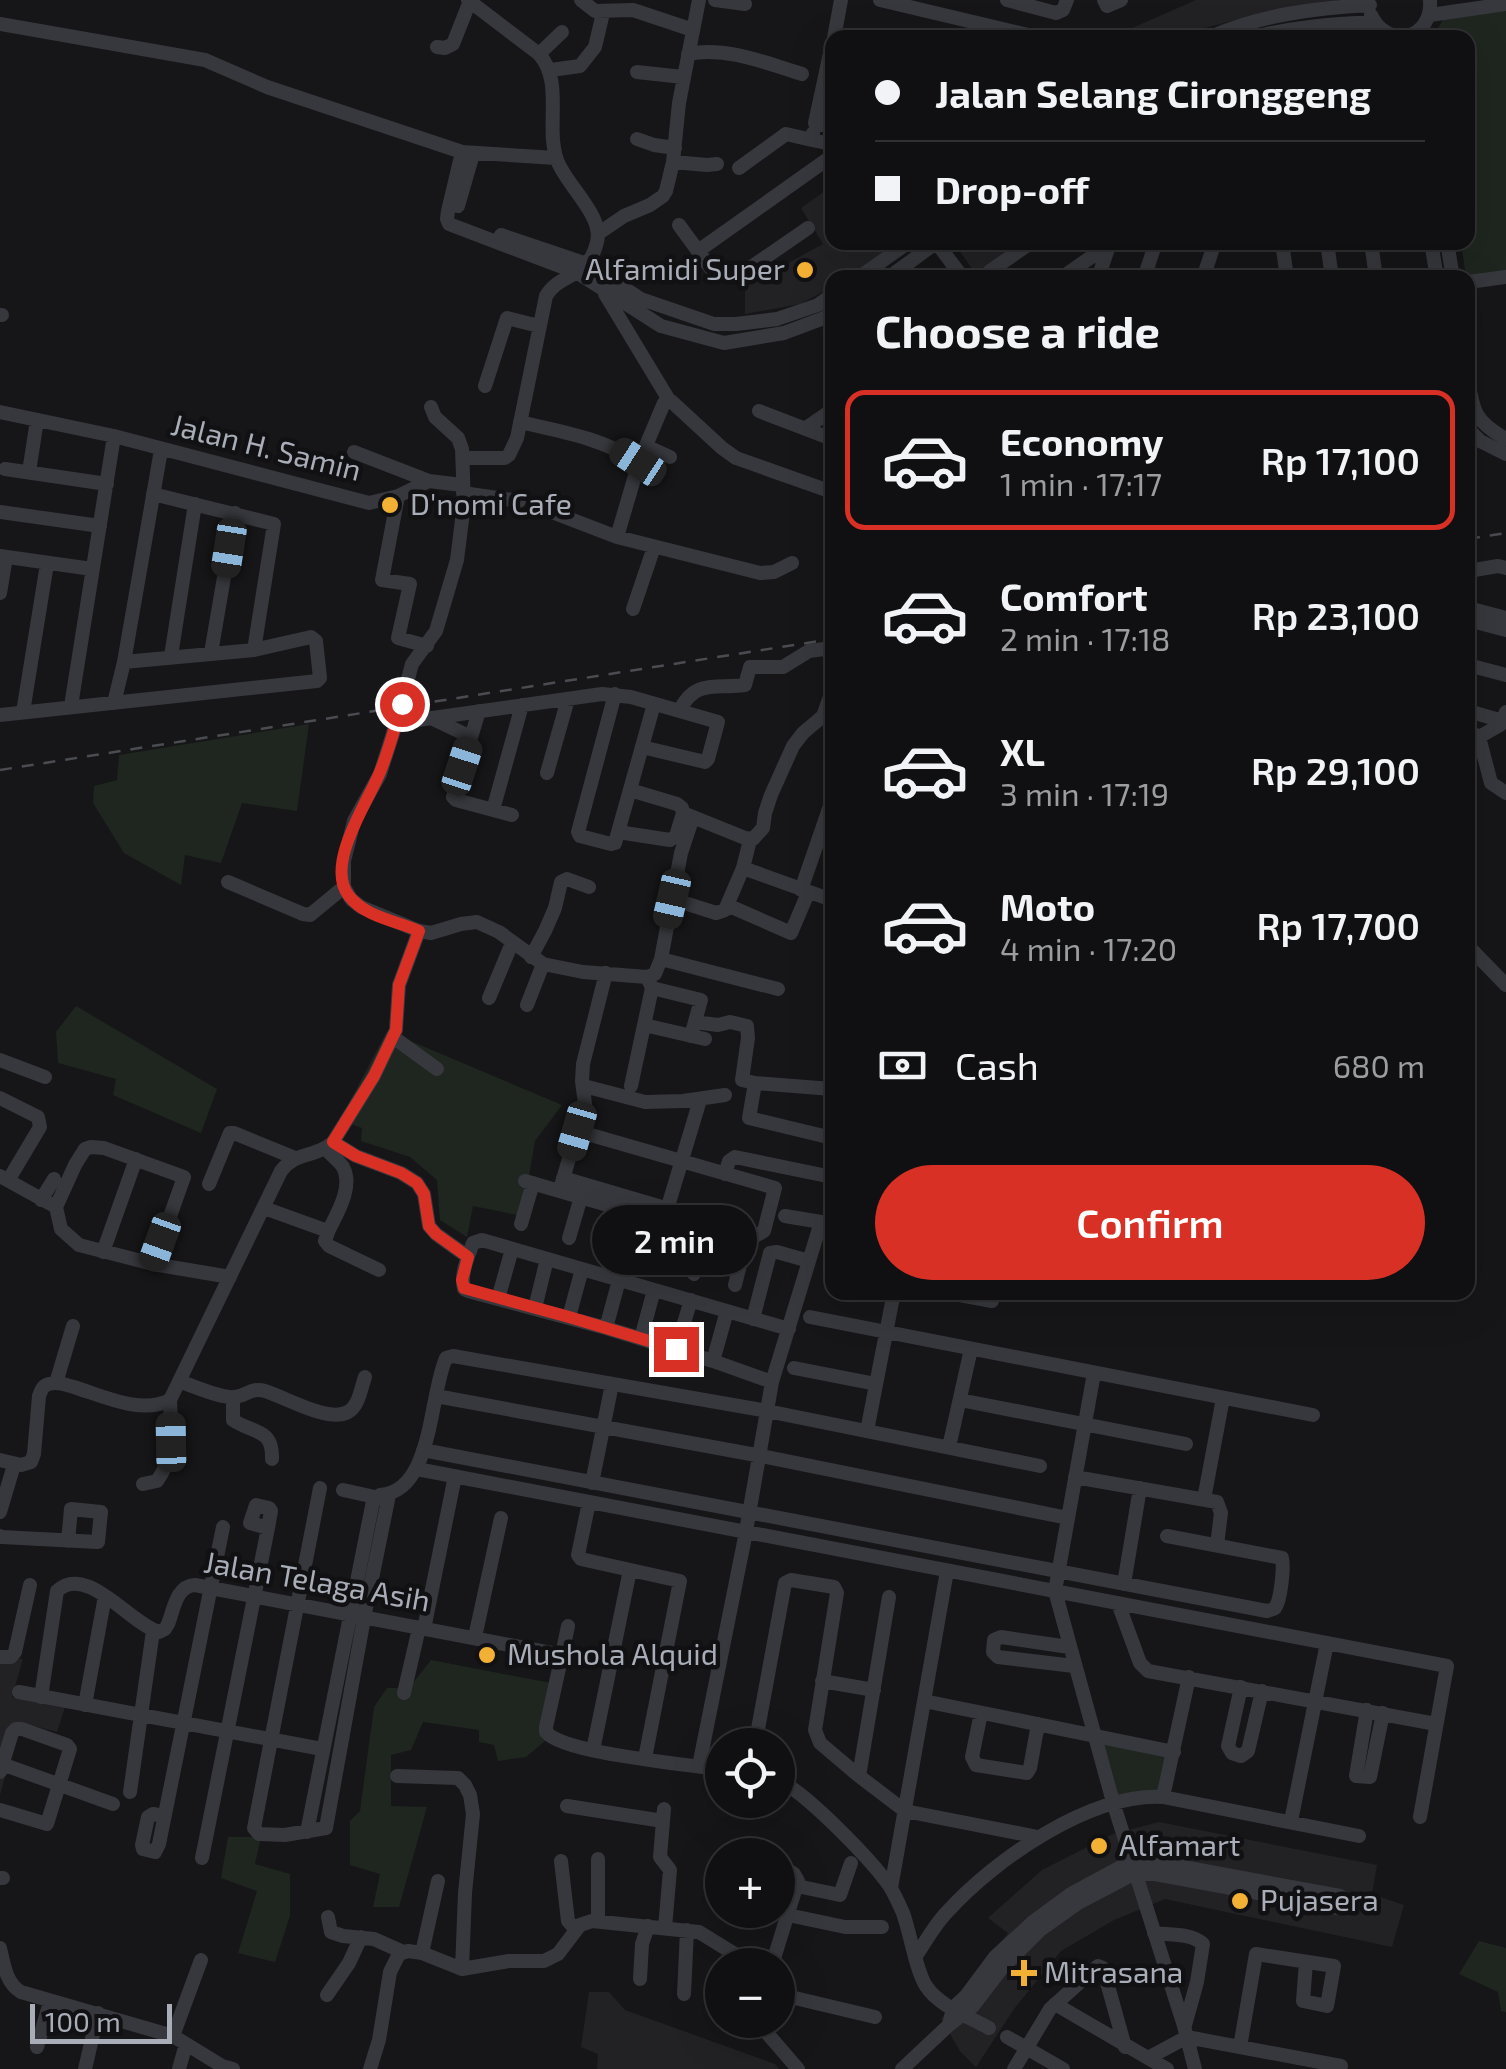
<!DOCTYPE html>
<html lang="en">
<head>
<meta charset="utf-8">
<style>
	body { margin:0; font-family:"Exo 2",sans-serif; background:#19191b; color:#f1f3f6; height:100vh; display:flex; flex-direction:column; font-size:38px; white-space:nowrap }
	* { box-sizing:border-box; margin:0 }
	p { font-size:32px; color:#9c9d9f }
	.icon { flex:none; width:55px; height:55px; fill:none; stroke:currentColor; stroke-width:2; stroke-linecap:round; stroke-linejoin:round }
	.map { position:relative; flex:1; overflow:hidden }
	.drawer { position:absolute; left:825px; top:270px; width:650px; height:1030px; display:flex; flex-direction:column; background:#101012; border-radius:20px; box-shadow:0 10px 40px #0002,0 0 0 2px #303032 }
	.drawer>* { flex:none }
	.banner { position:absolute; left:825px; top:30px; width:650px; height:220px; border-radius:20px; box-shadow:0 10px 40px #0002,0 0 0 2px #303032; display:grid; align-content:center; height:220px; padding:0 50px; background:#101012 }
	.tools { position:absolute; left:705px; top:1728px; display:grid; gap:20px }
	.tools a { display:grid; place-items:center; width:90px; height:90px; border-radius:50%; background:#101012; box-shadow:0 10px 40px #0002,0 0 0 2px #303032; font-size:50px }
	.scale { position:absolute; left:30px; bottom:25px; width:142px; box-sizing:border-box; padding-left:10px; border:5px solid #a8adb8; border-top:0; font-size:28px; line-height:35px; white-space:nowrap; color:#a8adb8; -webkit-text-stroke:8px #111113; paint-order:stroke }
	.end { position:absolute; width:45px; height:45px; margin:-22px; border:12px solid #d93025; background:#fff; box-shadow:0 0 0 5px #fff }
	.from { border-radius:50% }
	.bubble { position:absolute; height:70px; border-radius:35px; background:#101012; box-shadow:0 10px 40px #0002,0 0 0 2px #303032; font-size:32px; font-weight:600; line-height:70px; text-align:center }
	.car { position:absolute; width:30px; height:60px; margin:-30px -15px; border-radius:12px; box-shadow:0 0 8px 2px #0007; background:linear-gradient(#222 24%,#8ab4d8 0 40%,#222 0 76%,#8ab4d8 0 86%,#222 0) }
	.banner b { display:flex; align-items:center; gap:35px; height:95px; font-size:38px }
	.banner b+b { border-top:2px solid #303032 }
	.banner i { width:25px; height:25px; background:#f1f3f6 }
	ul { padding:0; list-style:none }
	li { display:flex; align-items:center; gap:30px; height:140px; margin:0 20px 15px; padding:0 30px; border:5px solid transparent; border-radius:20px }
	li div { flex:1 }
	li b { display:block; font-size:38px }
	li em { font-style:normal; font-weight:600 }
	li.active { border-color:#d93025 }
	li>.icon { width:90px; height:90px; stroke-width:1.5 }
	h2 { padding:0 50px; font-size:45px; line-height:120px }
	.pay { display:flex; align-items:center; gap:25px; height:110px; padding:0 50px; font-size:38px }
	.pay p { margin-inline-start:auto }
	.action { display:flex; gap:20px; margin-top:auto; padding:20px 50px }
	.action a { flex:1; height:115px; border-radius:60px; background:#d93025; color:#fff; font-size:40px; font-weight:600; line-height:115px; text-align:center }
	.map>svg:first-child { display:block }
	.built { fill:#222225 }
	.green { fill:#1e261f }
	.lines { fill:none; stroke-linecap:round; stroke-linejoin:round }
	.minor { stroke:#37383d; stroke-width:14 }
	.rail { stroke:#4a4c52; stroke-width:2.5; stroke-dasharray:12 10; stroke-linecap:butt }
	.route { stroke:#d93025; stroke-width:12 }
	.poi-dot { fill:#f2b134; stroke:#111113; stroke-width:4 }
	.labels { text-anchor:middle; stroke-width:9; stroke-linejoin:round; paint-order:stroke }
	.poi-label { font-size:30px; fill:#a8adb8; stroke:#111113; text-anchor:start }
	.street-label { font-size:30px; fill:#a8adb8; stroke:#111113 }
</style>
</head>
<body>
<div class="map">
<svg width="1506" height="2069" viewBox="0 0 1506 2069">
	<rect width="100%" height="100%" fill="#161618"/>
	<!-- built -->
	<path class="built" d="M1196,0H1343L1273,10L1205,28L1190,37L1114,36Z
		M832,186V242L896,243L847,277L832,278V287L800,304L745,314V273H770L823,244L801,208Z
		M954,243H1027L978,277Z
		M0,1655L23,1659L12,1697L65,1707L57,1732L20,1722L0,1795Z
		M1159,1822L1377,1865L1372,1894L1404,1905L1392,1947L1165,1899L1114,1920L1061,1951L1014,2009L976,2067L960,2051L941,2019L1008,1933L988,1918L1042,1870L1113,1834Z
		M589,1992H609L625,2010L775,2064L779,2069H597L598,2054L581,2047Z"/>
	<!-- green -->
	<path class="green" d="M1506,9V271L1466,277L1461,243L1468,242V38H1432L1444,18Z
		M309,724L297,811L242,803L221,863L185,855L181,885L124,853L93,803L94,786L117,780L119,755Z
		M76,1006L217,1089L201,1133L113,1095L116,1079L58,1063L56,1032Z
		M387,1031L562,1105L535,1141L522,1216L473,1206L467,1237L440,1220L437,1180L410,1157L361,1141L362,1128L340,1120Z
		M431,1660L551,1683L550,1737L526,1757L498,1761L494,1745L479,1742V1730L423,1722L411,1750L391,1755V1806L427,1807L399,1907H373L380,1874L350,1865V1821L360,1811L374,1707L387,1688H409Z
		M1095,1737L1167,1753L1158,1795L1115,1800Z
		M228,1837H261L255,1864L290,1874V1916L275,1962L238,1953L257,1891L221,1878Z
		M1479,1941L1506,1948V2012L1501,2011L1498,1992L1459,1974Z"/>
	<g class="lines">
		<!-- minor -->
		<path class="minor" d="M581,0L595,11L633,10L693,30
			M715,0L745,4
			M880,0L1041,38
			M1007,0L1056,13L1063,10L1067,0
			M1104,0L1107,6L1121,0
			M1371,15C1388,51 1433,39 1430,0
			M1430,15L1506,4
			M0,24L205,60L267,87L462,152L556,158
			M834,38L841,0
			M1208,38C1258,15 1316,8 1370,5
			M1251,38C1292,27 1331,24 1374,22
			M832,44L815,123L832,127
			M437,47L445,48L453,44L470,1
			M539,54L562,32
			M688,54C726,46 766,63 802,74
			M551,70L580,66L595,47L603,13
			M637,72L683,77
			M813,133L812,140L832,144
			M637,139L654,145L675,148
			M462,152L448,211L447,219L449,224L578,273L661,326L724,343L784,333L832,315
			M673,162L707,165L717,164
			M739,168L786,134L812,140
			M458,206L473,154
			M679,225L698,251
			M808,228L747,270H712L698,251L832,156
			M599,233L624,216L650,205L663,196L666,191L673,162L679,103L699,0
			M501,235L587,264L641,299L714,324H736L777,319L818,305L832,295
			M936,242L963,278
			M1282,242L1287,278
			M1327,242L1332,278
			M1371,242L1376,278
			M1431,242L1437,278
			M1447,242L1453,278
			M858,278L909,242
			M888,278L937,242
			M989,278L990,271L1032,242
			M1061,278L1110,244
			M1098,278L1110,243
			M1144,278L1156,242
			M1203,278L1215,242
			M1271,278L1287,275
			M1468,282L1506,277
			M605,294L669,400
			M0,315H2
			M1468,379C1473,413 1476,422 1506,439
			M485,386L507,318L539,326
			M431,407L435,417L458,438L462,449L464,504L457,560L436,631L412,664L395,727L380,774L354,821L344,861V887L351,899L361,907L419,931L431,933L461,924L477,922L499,932L543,964L583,972L647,977L655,974L661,959L681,853L693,817
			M759,411L832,439
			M0,412L114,436L369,503L398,496L429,481L462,485
			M520,422C563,432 601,438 639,462
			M806,428L832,410
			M1468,429L1480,441L1506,454
			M646,446L670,457
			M354,452L429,481
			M463,458H505L509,455L517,438L546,296C560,272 588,280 597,242C604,216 566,185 557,160C545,126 564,82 539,54L468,0
			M5,469L107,484
			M29,472L37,420
			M463,493L519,501
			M153,494L274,524L254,650
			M398,496L382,580L410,584L398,638L427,646
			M544,509L617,537
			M0,512L100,526
			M0,556L92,569
			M792,563L774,572L760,573L617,537L639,462L664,403L671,401L722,448L736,458L832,492
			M1468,571L1498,566L1506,568
			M831,579L832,578
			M0,593L6,557
			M1468,608L1506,618
			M633,609L654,547
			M1468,620L1506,630
			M211,653L235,513
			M171,656L195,504
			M1468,665L1506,675
			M615,694L578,832L580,836L611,844L615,843L654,704
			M114,703L124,662L161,450
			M71,706L114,436
			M680,710C695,679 716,689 745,685L750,667H783L809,651L832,648
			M479,711L453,797L456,800L512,815
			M1468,711L1503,721
			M23,712L47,564
			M0,715L317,681L320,678L316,641L311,637L254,650L124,662
			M431,718L471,737
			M395,727L411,721L602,694L631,697L718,722L708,759L705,762L642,747
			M1468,731L1479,737L1500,725L1506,712
			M1479,737L1491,783L1506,793
			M547,773L568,699
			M630,790L677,804L682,808L683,813L745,838L753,839L763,828L765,813L771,795L793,746L803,733L823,716L832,691
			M493,810L522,705
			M618,832L670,840L676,836L683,813
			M743,868L832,900
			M228,882L303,914L310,915L344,887
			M801,890L832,800
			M672,899L716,913L725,910L743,868L750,840
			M727,905L791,933L808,893
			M1468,946L1506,985
			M531,957L545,931L555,908L561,882L567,879L589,887
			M661,959L778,989
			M652,988L701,1000L691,1036
			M489,998L512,943
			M527,1005L543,964
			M695,1022L718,1025L730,1022L747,1026L748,1038L742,1080L755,1083L832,1089
			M644,1025L705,1039
			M393,1037L437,1069
			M0,1060L45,1077
			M755,1083L749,1118L832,1138
			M584,1086L645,1102L683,1101L725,1095
			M631,1086L652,988L647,977
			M0,1098L38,1117L40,1127L9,1179
			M333,1142L356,1156L401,1173L417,1183L424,1194L429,1226L436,1234L468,1257
			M326,1149C331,1155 339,1161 343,1167C354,1187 336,1215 328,1232
			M725,1174L729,1161L735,1157L832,1177
			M0,1176L56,1207
			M563,1178L757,1235L764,1231L775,1188L577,1131
			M525,1181L745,1245L735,1285
			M209,1184L230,1133H234L295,1158
			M561,1186L585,1104L582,1081L583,1064L606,973
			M41,1200L54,1179
			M264,1208L325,1230L328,1232L325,1241L329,1246L379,1270
			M785,1216L821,1222
			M521,1224L533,1183
			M569,1238L581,1197
			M103,1252L136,1159
			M611,1253L623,1210
			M153,1264L184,1177L104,1148L91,1147L85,1149L75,1165L56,1207L61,1229L79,1245L153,1264L230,1277
			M650,1266L700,1100
			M694,1274L706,1234
			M944,1292L992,1301
			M498,1299L512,1249
			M535,1308L547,1259
			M569,1317L582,1269
			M810,1317L1313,1415
			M753,1319L770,1253L777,1252L809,1261
			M606,1328L619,1280
			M641,1338L654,1290
			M676,1349L691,1300
			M713,1361L727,1311
			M794,1368L876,1384
			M1094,1373L1055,1591L1113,1802L1184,2026L1195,2069
			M181,1382C194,1386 222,1399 235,1397C246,1396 251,1387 265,1391C285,1397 328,1423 348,1412C359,1406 361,1388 365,1377
			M772,1382L713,1361L606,1328L468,1291L464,1289C460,1274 468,1257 473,1243L482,1240L789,1329
			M56,1383L73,1326
			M436,1396L756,1455L1068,1518
			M233,1397V1420C254,1434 273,1428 272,1459
			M960,1400L1186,1444
			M867,1431L894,1292
			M949,1447L971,1349
			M423,1450L1267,1611C1270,1610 1273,1610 1275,1608C1281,1600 1284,1567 1282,1558L1167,1536
			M0,1460L21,1465L31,1462L34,1454L39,1396C42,1389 42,1386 49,1384C57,1381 66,1385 74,1387C103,1396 142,1415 170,1400L281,1171C296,1151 316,1158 333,1142L374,1076L396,1030L399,985L419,931
			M417,1469L1447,1666L1420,1817
			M1075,1477L1217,1502L1221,1513L1217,1545
			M592,1483L612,1384
			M143,1484L157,1481C175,1457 171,1429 170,1400
			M320,1488L254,1828L259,1834L285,1835L326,1828L364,1618L389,1495
			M343,1490L375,1497
			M1204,1499L1223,1398
			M589,1502L578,1555L581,1559L680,1581L645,1758
			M0,1512L14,1465
			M0,1536L2,1537L97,1542H98L101,1512L71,1509L68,1541
			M1124,1584L1140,1488
			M1118,1603L1140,1663L1148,1671L1436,1724
			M424,1629L455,1476
			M475,1637L501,1518
			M1069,1647L1001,1637L994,1640L993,1652L998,1657L1074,1666
			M562,1655L568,1626
			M0,1657H11L15,1652L30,1585
			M822,1681L874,1690
			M1241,1687L1228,1746L1232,1753L1241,1756L1248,1751L1262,1691
			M19,1692L322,1749
			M404,1693L419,1628
			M41,1697L57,1591C87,1563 130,1624 159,1632L165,1629L168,1624C174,1609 176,1586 195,1585L562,1655L546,1727V1732C564,1754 689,1764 722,1770
			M924,1701L1174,1752
			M85,1705L105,1596
			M1367,1710L1356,1776L1370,1777L1383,1713
			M981,1713L972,1757L976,1765L1027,1773L1030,1768L1038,1724
			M755,1745L785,1583L791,1580L834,1587L837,1593L815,1730L820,1743L859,1776L905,1811L1038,1837
			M593,1750L630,1570
			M2,1764L113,1804
			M699,1766L745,1537L772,1382L821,1222L832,1224
			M0,1772L12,1733L16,1729H22L67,1745L70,1749L47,1824L0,1810
			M397,1776L458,1778L465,1785L470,1795L473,1814L465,1893L462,1969
			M859,1776L889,1597
			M778,1780C806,1792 870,1859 889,1885C894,1893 899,1904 903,1913C910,1932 916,1971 926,1986C939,2006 969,2017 989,2028
			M130,1792L153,1631
			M1163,1797L1189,1677
			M567,1806L663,1821
			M664,1809L660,1857L670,1870L665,1928
			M164,1816L153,1814L148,1817L142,1845L143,1849L155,1852L159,1844L223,1527
			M1291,1821L1327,1643
			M307,1832L373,1501L380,1495C433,1492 429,1396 446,1358L453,1356L767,1411L1040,1466
			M202,1858L268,1528L271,1511L269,1508L256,1505L250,1523L268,1528
			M598,1859V1921
			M561,1861L568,1921L575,1929
			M0,1878H3
			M797,1886L840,1895L851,1863
			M891,1888L947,1571
			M788,1915L845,1927H882
			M328,1917L331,1932L343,1936L374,1939L403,1952
			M1154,1933C1170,1935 1191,1933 1203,1944L1197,1982L1185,2025
			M0,1948C4,1965 6,1983 21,1992L173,2036L222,2066L233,2069
			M422,1953L438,1881
			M916,1956C926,1941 935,1924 948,1911C995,1859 1091,1793 1163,1797L1359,1836
			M772,1965L798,1881L794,1874L778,1864
			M640,1979L642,1944L648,1926
			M684,1994L687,1930
			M778,1994L875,2017
			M327,1995L349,1963L361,1937
			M1055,2004L1167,2069
			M761,2020L766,2032L798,2069
			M173,2036L201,1960
			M1007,2037L1063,2069
			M37,2047L50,2002
			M1240,2047L1256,1954L1334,1966L1327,2006L1303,2001L1306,1962
			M1148,2058L1187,2037L1341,2066
			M85,2069L98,2013
			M179,2069L186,2044
			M370,2069L379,2040L390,1972L399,1954L408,1951L422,1953L462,1969L509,1961H544L558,1954L580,1925L592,1921L699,1932L733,1953L763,1965
			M902,2069L949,2025L973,2006L1002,1968L1040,1930L1078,1903L1135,1873L1155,1874L1338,1908L1342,1907L1343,1899L1340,1896L1156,1862L1132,1861L1071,1894L1033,1922L995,1957L966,1996L953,2008L949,2025
			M1014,2069L1050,2009L1098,1966L1103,1968L1125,2047"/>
		<!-- rail -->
		<path class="rail" d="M1468,539L1506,533
			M0,770L832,639"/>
	</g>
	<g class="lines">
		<!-- route -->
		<path class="route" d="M402,704C395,726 389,750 380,772C368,802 324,865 349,896C365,917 397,921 419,931L399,985L396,1030L374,1076L333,1142L356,1156L401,1173L417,1183L424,1194L429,1226L436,1234L468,1257L462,1280L464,1288L569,1317L676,1349"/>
	</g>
	<!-- markers -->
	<g class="poi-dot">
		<circle cx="805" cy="270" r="10"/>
		<circle cx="390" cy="505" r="10"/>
		<circle cx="487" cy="1655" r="10"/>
		<circle cx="1099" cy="1846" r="10"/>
		<circle cx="1240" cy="1901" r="10"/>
		<path d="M1019 1958h10v10h10v10h-10v10h-10v-10h-10v-10h10z"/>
	</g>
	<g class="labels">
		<!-- poi labels -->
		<g class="poi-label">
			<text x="785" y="280" text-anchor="end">Alfamidi Super</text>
			<text x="410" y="515">D'nomi Cafe</text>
			<text x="507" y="1665">Mushola Alquid</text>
			<text x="1119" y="1856">Alfamart</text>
			<text x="1260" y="1911">Pujasera</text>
			<text x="1044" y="1983">Mitrasana</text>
		</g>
		<!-- street labels -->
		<g class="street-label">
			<text transform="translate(266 448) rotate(14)" y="10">Jalan H. Samin</text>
			<text transform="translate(317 1582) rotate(10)" y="10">Jalan Telaga Asih</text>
		</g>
	</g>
</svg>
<div class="tools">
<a><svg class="icon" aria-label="locate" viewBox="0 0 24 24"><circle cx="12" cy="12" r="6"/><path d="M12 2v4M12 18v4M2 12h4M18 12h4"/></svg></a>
<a>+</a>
<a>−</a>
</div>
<div class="scale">100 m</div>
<i class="end from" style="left:402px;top:704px"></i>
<i class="end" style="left:676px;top:1349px"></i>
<div class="bubble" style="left:592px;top:1205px;width:165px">2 min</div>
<i class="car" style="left:638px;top:462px;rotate:303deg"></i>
<i class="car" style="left:229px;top:548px;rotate:189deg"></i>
<i class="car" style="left:462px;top:766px;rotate:18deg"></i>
<i class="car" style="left:672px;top:899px;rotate:193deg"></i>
<i class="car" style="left:577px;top:1131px;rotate:196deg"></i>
<i class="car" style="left:160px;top:1242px;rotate:200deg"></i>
<i class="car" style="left:171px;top:1442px;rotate:359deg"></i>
<div class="banner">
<b><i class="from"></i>Jalan Selang Cironggeng</b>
<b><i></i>Drop-off</b>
</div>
<section class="drawer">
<h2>Choose a ride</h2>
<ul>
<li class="active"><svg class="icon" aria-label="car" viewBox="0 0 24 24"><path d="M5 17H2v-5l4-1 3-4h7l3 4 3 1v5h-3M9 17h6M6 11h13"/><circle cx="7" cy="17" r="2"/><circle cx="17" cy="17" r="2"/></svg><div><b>Economy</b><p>1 min · 17:17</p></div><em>Rp 17,100</em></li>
<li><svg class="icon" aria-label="car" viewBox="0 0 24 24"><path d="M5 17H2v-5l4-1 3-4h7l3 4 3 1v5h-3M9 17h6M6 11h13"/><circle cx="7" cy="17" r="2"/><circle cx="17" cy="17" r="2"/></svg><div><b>Comfort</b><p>2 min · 17:18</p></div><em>Rp 23,100</em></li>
<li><svg class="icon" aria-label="car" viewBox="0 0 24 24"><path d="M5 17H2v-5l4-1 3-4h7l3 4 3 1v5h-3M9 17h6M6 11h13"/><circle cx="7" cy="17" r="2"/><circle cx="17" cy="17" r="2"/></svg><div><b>XL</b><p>3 min · 17:19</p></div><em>Rp 29,100</em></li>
<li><svg class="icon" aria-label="car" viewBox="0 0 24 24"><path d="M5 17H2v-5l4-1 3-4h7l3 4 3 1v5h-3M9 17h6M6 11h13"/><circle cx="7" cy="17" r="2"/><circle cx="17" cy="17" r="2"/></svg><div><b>Moto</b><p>4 min · 17:20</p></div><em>Rp 17,700</em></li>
</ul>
<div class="pay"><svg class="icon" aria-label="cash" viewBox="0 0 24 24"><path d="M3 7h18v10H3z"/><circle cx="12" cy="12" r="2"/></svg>Cash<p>680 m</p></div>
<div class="action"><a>Confirm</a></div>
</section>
</div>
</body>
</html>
